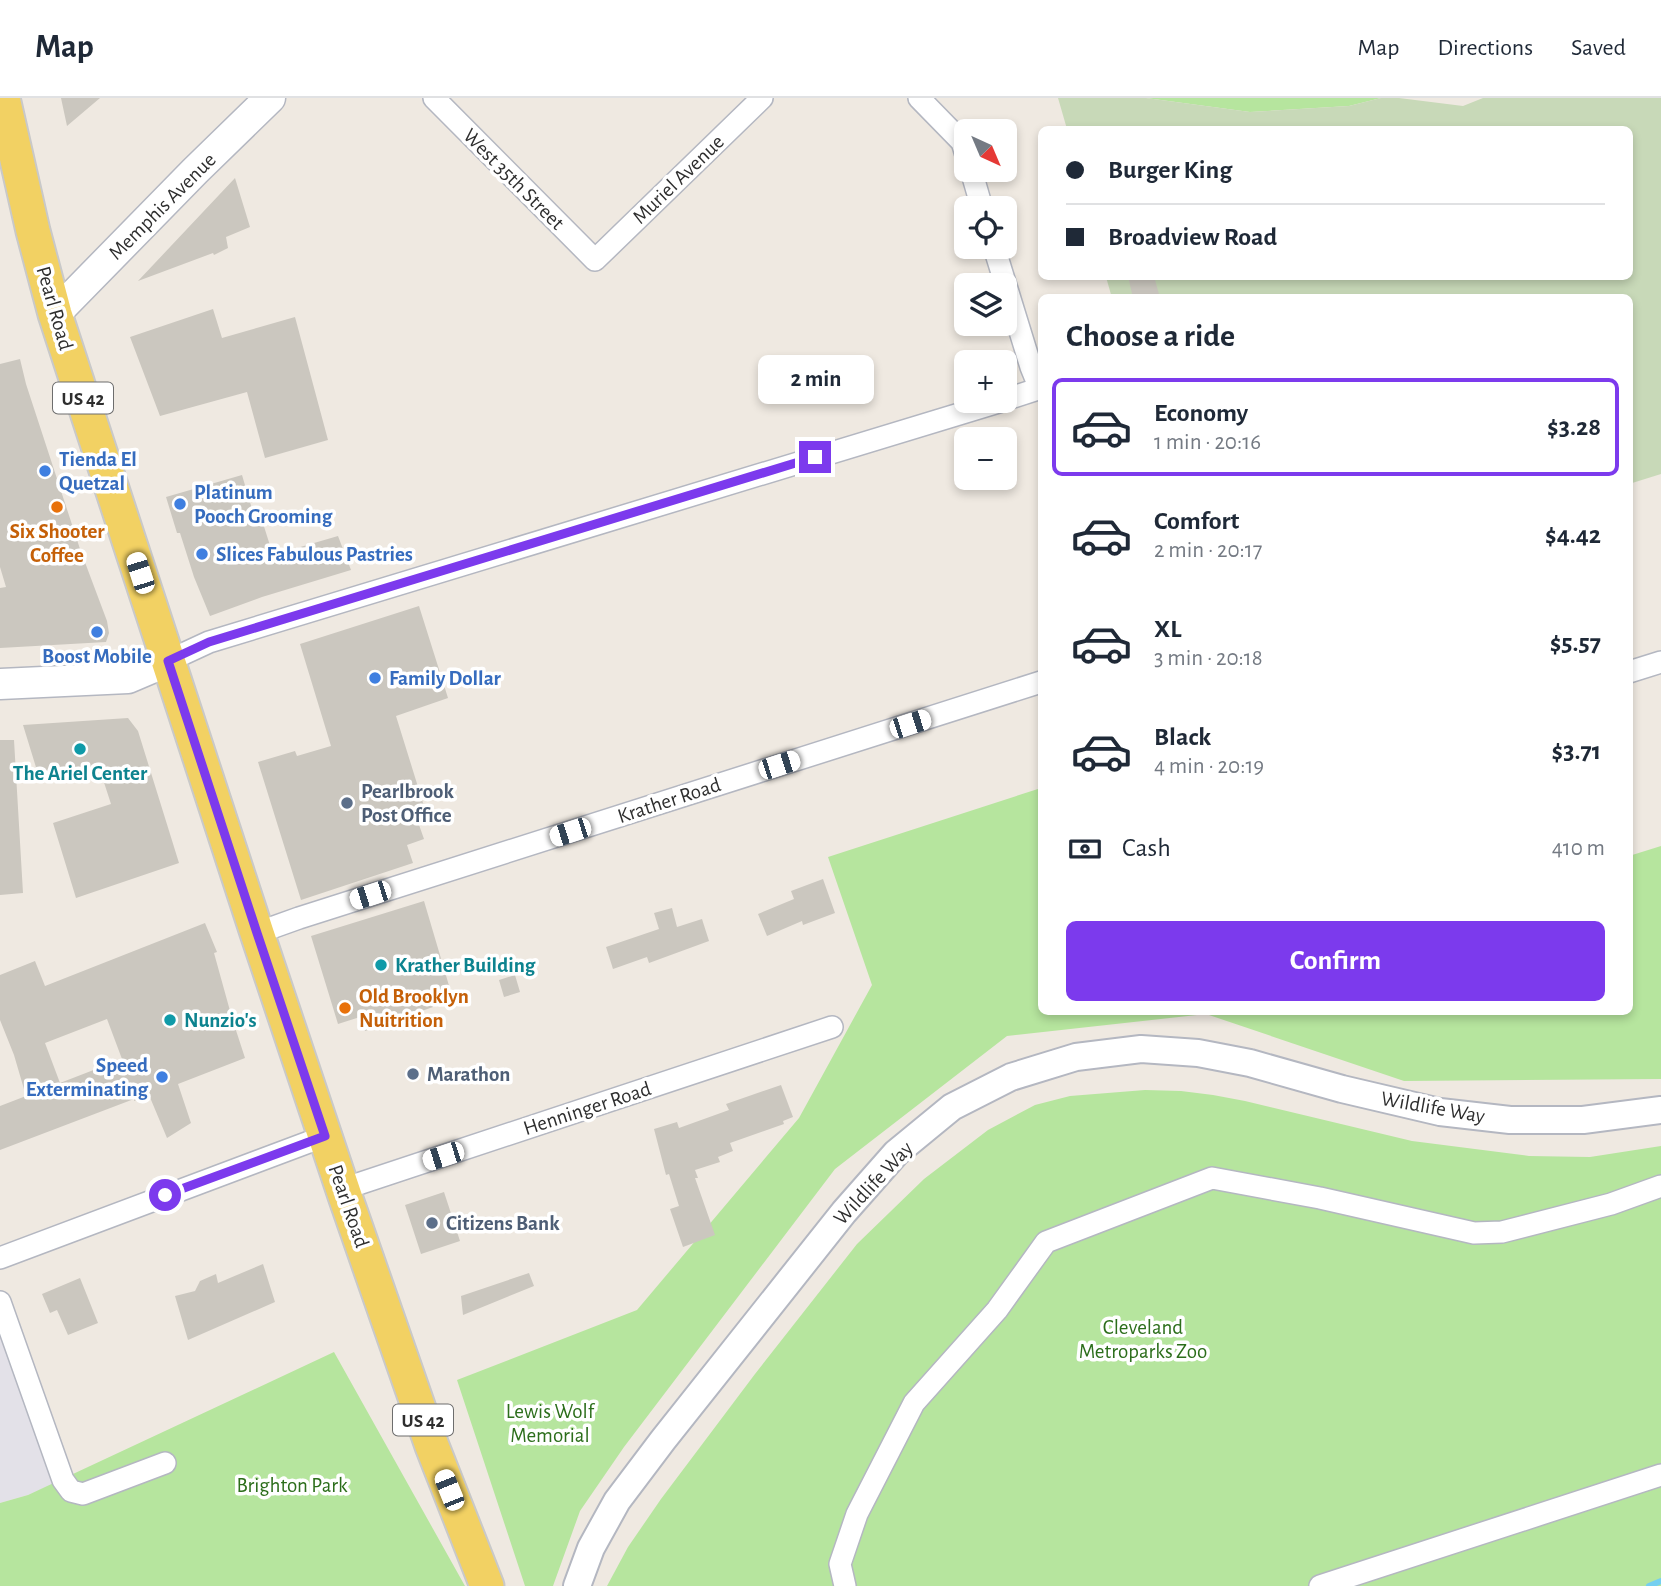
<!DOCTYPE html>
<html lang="en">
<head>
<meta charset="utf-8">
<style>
	body { margin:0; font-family:"Alegreya Sans",sans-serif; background:#f2f2f3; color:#1f2937; height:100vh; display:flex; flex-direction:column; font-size:26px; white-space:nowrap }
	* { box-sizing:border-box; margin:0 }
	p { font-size:23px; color:#747a83 }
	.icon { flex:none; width:38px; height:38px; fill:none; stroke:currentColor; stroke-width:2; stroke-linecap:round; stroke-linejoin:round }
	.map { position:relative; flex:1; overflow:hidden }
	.sheet { position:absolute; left:1038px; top:196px; width:595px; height:721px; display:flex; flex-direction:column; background:#fff; border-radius:10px; box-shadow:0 4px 10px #0003 }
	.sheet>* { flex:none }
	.hud { position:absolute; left:1038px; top:28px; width:595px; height:154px; border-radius:10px; box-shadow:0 4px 10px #0003; display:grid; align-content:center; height:154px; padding:0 28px; background:#fff }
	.needle { width:46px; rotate:136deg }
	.fabs { position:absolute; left:954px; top:21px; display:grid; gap:14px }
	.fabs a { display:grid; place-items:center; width:63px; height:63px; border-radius:10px; background:#fff; box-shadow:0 4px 10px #0003; font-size:35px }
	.end { position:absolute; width:32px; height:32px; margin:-16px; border:9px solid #7c3aed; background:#fff; box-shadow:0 0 0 4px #fff }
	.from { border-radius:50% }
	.bubble { position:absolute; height:49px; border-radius:10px; background:#fff; box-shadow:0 4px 10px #0003; font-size:23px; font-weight:700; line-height:49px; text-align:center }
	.car { position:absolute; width:21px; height:42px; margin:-21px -10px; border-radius:9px; box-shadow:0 0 5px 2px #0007; background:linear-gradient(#fff 24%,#345 0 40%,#fff 0 76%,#345 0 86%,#fff 0) }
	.hud b { display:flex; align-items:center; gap:24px; height:66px; font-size:26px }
	.hud b+b { border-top:2px solid #e0e1e3 }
	.hud i { width:18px; height:18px; background:#1f2937 }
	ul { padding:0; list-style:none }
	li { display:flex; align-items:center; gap:21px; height:98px; margin:0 14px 10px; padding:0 14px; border:4px solid transparent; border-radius:10px }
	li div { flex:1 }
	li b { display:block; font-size:26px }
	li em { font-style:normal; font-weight:700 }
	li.selected { border-color:#7c3aed }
	li>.icon { width:63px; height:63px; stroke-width:1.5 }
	h2 { padding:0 28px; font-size:32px; line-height:84px }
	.pay { display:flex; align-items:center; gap:18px; height:77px; padding:0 28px; font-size:26px }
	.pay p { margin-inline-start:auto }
	.cta { display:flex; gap:14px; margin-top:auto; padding:14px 28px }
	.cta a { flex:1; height:80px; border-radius:10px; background:#7c3aed; color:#fff; font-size:28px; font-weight:700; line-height:80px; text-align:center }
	header { display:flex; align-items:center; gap:42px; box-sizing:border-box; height:98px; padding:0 35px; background:#fff; border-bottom:2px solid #e0e1e3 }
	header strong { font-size:33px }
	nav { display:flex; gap:38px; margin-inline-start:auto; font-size:24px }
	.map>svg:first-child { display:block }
	.industrial { fill:#e3e1e8 }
	.green { fill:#b6e59e }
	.cemetery { fill:#c8d9b8 }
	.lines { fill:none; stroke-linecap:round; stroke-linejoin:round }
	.stream { stroke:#75cff0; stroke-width:6 }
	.building { fill:#cbc7bf; fill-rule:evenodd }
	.minor-casing { stroke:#b4b7c1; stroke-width:24 }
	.tertiary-casing { stroke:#b4b7c1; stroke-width:30 }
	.secondary-casing { stroke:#b4b7c1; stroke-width:33 }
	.primary-casing { stroke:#c9c9c9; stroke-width:37 }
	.minor { stroke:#fff; stroke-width:21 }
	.tertiary { stroke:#fff; stroke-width:26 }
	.secondary { stroke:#fff; stroke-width:30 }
	.primary { stroke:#f2d163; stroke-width:33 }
	.route { stroke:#7c3aed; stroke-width:9 }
	.shop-dot { fill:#3f7fe0; stroke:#fff; stroke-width:2.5 }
	.food-dot { fill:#e8710a; stroke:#fff; stroke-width:2.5 }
	.culture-dot { fill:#0f9aa8; stroke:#fff; stroke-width:2.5 }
	.service-dot { fill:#5c6f8a; stroke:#fff; stroke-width:2.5 }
	.labels { text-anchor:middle; stroke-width:7; stroke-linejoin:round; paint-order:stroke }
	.shield { fill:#fff; stroke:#6d6d6d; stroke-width:2 }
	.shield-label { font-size:19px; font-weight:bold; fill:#2e2e2e }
	.street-label { font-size:21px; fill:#2e2e2e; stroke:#fff }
	.shop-label { font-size:21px; font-weight:bold; fill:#366cbe; stroke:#fff; text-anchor:start }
	.food-label { font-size:21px; font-weight:bold; fill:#c56008; stroke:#fff }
	.culture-label { font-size:21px; font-weight:bold; fill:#0d838f; stroke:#fff; text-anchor:start }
	.service-label { font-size:21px; font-weight:bold; fill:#4e5e75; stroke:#fff; text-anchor:start }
	.park-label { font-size:21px; fill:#2c6e1b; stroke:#fff }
</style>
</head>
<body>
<header>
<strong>Map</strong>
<nav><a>Map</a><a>Directions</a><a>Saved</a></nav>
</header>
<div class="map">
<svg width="1661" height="1488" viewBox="0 0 1661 1488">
	<rect width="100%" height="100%" fill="#efe9e1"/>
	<!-- industrial -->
	<path class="industrial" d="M0,1204L63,1382L28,1397L0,1405Z"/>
	<!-- green -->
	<path class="green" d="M1146,0H1381L1349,8L1250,14Z
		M1041,690V914H1629V758L1661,748V981L1404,983L1206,916L1007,938L835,1071L624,1349L580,1413L553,1488H525L457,1282L637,1212L799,1020L872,887L828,759Z
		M1145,992L1181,993L1213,997L1245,1003L1412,1043L1529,1058L1590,1059L1661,1048V1488H607L628,1449L661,1401L755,1276L857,1146L924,1081L988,1032L1035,1007L1070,998Z
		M334,1254L465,1488H0V1405L28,1397Z"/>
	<!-- cemetery -->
	<path class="cemetery" d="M1058,0H1146L1250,14L1349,8L1381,0H1399L1463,8L1483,0H1661V376L1629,386V200H1112L1106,179L1629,178V32L1067,31Z"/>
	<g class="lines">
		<!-- stream -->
		<path class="stream" d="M1649,1488L1661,1483"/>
	</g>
	<!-- building -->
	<path class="building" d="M61,0H100L67,28Z
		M235,80L250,129L226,139L228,150L214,157L213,155L138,183Z
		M1128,178H1154L1160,200H1133Z
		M213,211L222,240L295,219L328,342L265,360L247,294L160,318L130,239Z
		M20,261L26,286L80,451L107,523L109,535L106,544L0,550V490L6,489L0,469V266Z
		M242,377L255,421L261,419L273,457L338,438L351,472L262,499L210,518L194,479L180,435H177L166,399Z
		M419,508L448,600L396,618L428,721L418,724L424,741L407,747L413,765L301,802L258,664L295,653L297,658L331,648L300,546Z
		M128,620L138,633L179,765L76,800L53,725L111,706L99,669L39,679L23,627Z
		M0,642H14L23,795L0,797Z
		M823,781L835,815L803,827L802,823L767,838L758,816L794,801L791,793Z
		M424,803L450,891L430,898L433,909L365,933L360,919L338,926L311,838Z
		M672,810L677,829L702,821L709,843L649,865L647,859L613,871L606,849L659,831L654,815Z
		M205,825L217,854L214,855L232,920L245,960L178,986L191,1025L167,1040L149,997L134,1003V1001L0,1052V1008L26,998L14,957L0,922V877L35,863L45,888ZM107,921L122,961L60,985L45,945Z
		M515,877L520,894L504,899L499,882Z
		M781,987L793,1019L783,1023L784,1026L730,1045L733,1053L718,1059L720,1064L695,1072L698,1080H695L715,1137L683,1149L670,1111L679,1108L669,1076L666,1077L654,1031L677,1024L679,1030L729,1012L726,1006Z
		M444,1094L460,1143L421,1156L405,1107Z
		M263,1166L275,1204L188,1242L175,1198L195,1193L200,1183L216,1176L218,1185Z
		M529,1175L534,1188L463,1217L461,1198Z
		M80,1180L98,1225L68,1237L57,1212L50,1215L42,1196Z"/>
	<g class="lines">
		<defs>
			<path id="minor" d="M434,0L595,162L762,0
				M919,0L962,44L966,57
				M971,72L982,110
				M994,149L1031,269L1040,291
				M1004,302L1041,290
				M168,563L209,544L1002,303
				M1629,574L1661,564
				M257,835L299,820L1041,584
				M343,1091L832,929
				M0,1160L325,1038
				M0,1204L63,1382L71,1393L83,1396L165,1365
				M845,1488L840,1466L857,1416L914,1305L997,1212L1046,1144L1212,1080L1320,1100L1474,1135L1502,1134L1611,1106L1661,1088
				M1320,1488L1661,1377"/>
			<path id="tertiary" d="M577,1488L591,1450L617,1403L663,1342L844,1114L896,1055L952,1009L1011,979L1076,959L1141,951L1198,955L1250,965L1342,991L1440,1014L1510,1022H1583L1661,1012"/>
			<path id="secondary" d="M55,216L195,73L270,0
				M0,586L128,580L168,563"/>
			<path id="primary" d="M3,0L33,133L55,216L257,835L346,1101L432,1348L487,1488"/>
		</defs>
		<!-- minor casing -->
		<use href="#minor" class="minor-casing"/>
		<!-- tertiary casing -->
		<use href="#tertiary" class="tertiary-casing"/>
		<!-- secondary casing -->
		<use href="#secondary" class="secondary-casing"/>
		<!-- primary casing -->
		<use href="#primary" class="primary-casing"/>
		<!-- minor -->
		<use href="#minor" class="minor"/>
		<!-- tertiary -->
		<use href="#tertiary" class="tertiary"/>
		<!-- secondary -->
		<use href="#secondary" class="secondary"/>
		<!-- primary -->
		<use href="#primary" class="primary"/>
	</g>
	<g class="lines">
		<!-- route -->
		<path class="route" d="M165,1097L325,1038L257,835L168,563L209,544L815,359"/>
	</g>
	<!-- markers -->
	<g class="shop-dot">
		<circle cx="45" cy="373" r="7"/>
		<circle cx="180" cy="406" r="7"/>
		<circle cx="202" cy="456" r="7"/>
		<circle cx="97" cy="534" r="7"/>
		<circle cx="375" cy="580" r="7"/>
		<circle cx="162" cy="979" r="7"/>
	</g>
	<g class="food-dot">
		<circle cx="57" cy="409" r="7"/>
		<circle cx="345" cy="910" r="7"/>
	</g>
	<g class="culture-dot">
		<circle cx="80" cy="651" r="7"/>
		<circle cx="381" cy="867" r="7"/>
		<circle cx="170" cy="922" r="7"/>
	</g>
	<g class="service-dot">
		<circle cx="347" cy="705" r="7"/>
		<circle cx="413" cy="976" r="7"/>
		<circle cx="432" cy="1125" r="7"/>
	</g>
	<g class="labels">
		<!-- shield labels -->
		<g class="shield">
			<rect x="53" y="284.5" width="60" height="31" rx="5"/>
			<rect x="393" y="1306.5" width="60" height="31" rx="5"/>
		</g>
		<g class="shield-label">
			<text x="83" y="307">US 42</text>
			<text x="423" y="1329">US 42</text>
		</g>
		<!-- street labels -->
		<g class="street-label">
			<text transform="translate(514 81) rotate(45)" y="7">West 35th Street</text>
			<text transform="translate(678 81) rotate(-44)" y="7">Muriel Avenue</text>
			<text transform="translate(162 108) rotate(-45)" y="7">Memphis Avenue</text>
			<text transform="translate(55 210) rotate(74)" y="7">Pearl Road</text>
			<text transform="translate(669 702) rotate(-18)" y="7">Krather Road</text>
			<text transform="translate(1433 1009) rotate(10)" y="7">Wildlife Way</text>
			<text transform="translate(587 1010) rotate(-18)" y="7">Henninger Road</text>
			<text transform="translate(873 1085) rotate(-47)" y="7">Wildlife Way</text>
			<text transform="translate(349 1108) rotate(71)" y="7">Pearl Road</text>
		</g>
		<!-- shop labels -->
		<g class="shop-label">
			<text x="59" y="368">Tienda El<tspan x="59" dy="24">Quetzal</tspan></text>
			<text x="194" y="401">Platinum<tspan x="194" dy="24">Pooch Grooming</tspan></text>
			<text x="216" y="463">Slices Fabulous Pastries</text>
			<text x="97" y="565" text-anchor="middle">Boost Mobile</text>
			<text x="389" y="587">Family Dollar</text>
			<text x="148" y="974" text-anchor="end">Speed<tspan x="148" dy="24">Exterminating</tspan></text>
		</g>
		<!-- food labels -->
		<g class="food-label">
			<text x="57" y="440">Six Shooter<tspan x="57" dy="24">Coffee</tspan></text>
			<text x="359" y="905" text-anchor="start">Old Brooklyn<tspan x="359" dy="24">Nuitrition</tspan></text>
		</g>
		<!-- culture labels -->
		<g class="culture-label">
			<text x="80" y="682" text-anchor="middle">The Ariel Center</text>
			<text x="395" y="874">Krather Building</text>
			<text x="184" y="929">Nunzio's</text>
		</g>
		<!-- service labels -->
		<g class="service-label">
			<text x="361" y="700">Pearlbrook<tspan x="361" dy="24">Post Office</tspan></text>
			<text x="427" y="983">Marathon</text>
			<text x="446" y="1132">Citizens Bank</text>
		</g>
		<!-- park labels -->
		<g class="park-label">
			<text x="1143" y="1236">Cleveland<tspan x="1143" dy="24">Metroparks Zoo</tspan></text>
			<text x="550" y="1320">Lewis Wolf<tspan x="550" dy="24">Memorial</tspan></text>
			<text x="292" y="1394">Brighton Park</text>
		</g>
	</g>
</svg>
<div class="fabs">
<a><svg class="needle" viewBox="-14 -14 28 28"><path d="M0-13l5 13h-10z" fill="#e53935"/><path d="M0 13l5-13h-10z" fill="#747a83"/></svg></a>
<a><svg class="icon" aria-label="locate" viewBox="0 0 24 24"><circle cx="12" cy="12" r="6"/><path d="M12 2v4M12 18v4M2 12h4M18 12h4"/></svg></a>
<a><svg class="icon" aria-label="layers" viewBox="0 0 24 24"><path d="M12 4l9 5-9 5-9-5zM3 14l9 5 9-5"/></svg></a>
<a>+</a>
<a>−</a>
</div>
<i class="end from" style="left:165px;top:1097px"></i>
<i class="end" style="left:815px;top:359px"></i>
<div class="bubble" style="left:758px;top:257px;width:116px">2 min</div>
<i class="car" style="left:140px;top:475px;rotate:342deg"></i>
<i class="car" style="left:910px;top:626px;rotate:72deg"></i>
<i class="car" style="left:779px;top:667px;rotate:72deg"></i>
<i class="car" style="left:570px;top:734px;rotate:252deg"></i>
<i class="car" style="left:370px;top:797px;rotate:252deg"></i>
<i class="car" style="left:443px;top:1058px;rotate:252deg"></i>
<i class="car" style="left:449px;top:1392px;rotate:338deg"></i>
<div class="hud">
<b><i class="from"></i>Burger King</b>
<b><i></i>Broadview Road</b>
</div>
<section class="sheet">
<h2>Choose a ride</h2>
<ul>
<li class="selected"><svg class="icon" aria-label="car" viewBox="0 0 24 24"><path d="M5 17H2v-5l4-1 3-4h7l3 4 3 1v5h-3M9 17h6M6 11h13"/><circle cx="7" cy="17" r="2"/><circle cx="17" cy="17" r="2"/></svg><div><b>Economy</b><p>1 min · 20:16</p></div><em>$3.28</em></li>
<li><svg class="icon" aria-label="car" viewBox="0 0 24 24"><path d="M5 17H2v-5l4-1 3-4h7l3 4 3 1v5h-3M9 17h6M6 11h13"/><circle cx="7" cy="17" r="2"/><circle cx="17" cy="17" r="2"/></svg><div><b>Comfort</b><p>2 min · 20:17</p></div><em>$4.42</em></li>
<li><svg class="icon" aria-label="car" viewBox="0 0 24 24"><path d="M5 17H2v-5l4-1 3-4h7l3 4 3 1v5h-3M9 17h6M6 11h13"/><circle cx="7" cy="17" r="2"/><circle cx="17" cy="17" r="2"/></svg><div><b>XL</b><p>3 min · 20:18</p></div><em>$5.57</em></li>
<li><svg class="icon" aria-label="car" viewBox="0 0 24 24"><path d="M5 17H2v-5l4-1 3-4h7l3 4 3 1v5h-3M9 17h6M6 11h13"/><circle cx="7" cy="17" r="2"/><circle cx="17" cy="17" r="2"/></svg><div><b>Black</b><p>4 min · 20:19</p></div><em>$3.71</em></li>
</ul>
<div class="pay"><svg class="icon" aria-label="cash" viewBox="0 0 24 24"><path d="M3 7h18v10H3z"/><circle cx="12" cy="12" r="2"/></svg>Cash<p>410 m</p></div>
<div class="cta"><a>Confirm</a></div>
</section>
</div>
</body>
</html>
